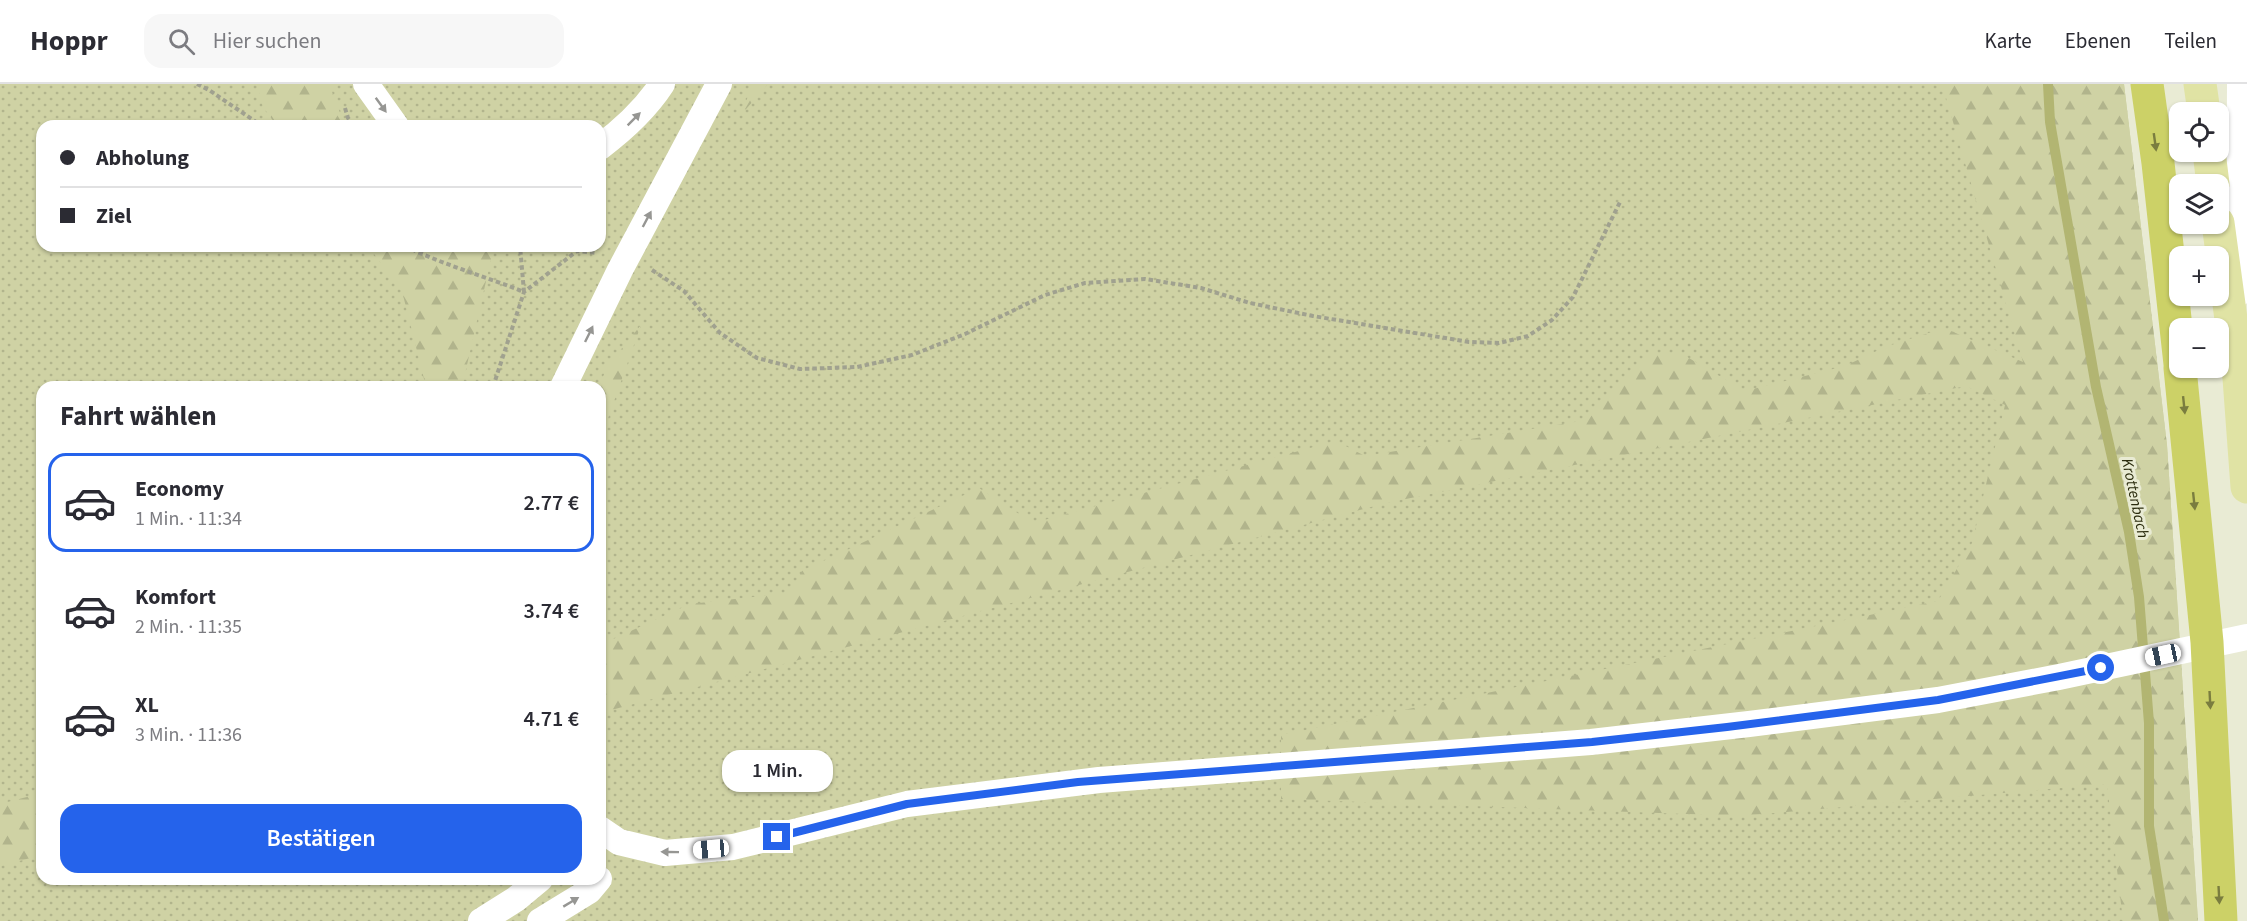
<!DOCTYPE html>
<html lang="de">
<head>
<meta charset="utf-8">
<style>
	body { margin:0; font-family:"Source Sans 3",sans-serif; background:#f7f7f7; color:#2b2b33; height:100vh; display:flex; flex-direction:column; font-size:22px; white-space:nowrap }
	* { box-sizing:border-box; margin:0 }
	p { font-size:20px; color:#7c7c81 }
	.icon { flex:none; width:33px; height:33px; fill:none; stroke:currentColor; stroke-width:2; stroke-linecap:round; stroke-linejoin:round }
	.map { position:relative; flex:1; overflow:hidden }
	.drawer { position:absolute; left:36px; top:297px; width:570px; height:504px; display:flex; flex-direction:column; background:#fff; border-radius:18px; box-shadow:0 2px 4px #0004 }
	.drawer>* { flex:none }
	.banner { position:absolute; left:36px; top:36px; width:570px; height:132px; border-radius:18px; box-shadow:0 2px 4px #0004; display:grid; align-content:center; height:132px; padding:0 24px; background:#fff }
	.buttons { position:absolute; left:2169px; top:18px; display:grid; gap:12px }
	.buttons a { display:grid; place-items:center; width:60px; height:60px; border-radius:12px; background:#fff; box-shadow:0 2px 4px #0004; font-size:30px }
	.end { position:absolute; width:27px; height:27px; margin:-14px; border:8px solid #2563eb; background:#fff; box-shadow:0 0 0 3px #fff }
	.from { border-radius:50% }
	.bubble { position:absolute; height:42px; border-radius:18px; background:#fff; box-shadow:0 2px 4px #0004; font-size:20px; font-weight:600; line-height:42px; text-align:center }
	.car { position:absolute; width:18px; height:36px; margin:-18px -9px; border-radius:8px; box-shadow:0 0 4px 2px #0007; background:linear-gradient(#fff 24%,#345 0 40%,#fff 0 76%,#345 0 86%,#fff 0) }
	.banner b { display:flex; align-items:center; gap:21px; height:57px; font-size:22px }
	.banner b+b { border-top:2px solid #e1e1e2 }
	.banner i { width:15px; height:15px; background:#2b2b33 }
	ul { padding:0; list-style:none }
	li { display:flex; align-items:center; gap:18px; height:99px; margin:0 12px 9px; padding:0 12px; border:3px solid transparent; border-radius:18px }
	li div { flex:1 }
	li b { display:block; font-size:22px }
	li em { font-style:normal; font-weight:600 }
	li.current { border-color:#2563eb }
	li>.icon { width:54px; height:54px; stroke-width:1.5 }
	h2 { padding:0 24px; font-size:27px; line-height:72px }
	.action { display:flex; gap:12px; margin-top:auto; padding:12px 24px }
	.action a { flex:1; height:69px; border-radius:18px; background:#2563eb; color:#fff; font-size:24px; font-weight:600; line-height:69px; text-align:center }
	header { display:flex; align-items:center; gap:36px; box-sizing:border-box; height:84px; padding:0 30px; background:#fff; border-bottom:2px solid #e1e1e2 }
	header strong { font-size:28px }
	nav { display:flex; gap:33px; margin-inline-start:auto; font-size:21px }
	.search { width:420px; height:54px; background:#f7f7f7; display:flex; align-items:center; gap:15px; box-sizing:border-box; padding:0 21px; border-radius:18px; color:#7c7c81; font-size:22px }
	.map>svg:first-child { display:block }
	.grass { fill:url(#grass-dots); fill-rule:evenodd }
	.forest { fill:url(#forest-firs) }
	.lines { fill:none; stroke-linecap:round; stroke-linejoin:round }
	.stream { stroke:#b2b572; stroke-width:10 }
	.path { stroke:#a0a18f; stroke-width:4; stroke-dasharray:4.5 3; stroke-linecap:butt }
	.minor { stroke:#fff; stroke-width:26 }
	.primary { stroke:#e0e3a4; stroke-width:33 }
	.motorway { stroke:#ccd167; stroke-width:33 }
	.oneway { fill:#969693 }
	.oneway2 { fill:#7a7d3f }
	.route { stroke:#2563eb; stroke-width:8 }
	.labels { text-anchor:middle; stroke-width:6; stroke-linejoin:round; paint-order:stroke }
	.water-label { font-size:16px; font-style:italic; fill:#2a2b0d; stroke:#e9ebd4 }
</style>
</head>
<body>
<header>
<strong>Hoppr</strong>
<div class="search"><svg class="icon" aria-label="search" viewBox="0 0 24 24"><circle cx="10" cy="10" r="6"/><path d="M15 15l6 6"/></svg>Hier suchen</div>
<nav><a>Karte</a><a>Ebenen</a><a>Teilen</a></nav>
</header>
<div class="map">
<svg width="2247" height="837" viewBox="0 0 2247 837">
	<defs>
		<pattern id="grass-dots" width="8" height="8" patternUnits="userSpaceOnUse" patternTransform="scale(1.5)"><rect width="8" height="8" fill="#cfd2a4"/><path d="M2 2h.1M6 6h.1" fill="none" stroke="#b1b48c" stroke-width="1.8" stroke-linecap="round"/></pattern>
		<pattern id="forest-firs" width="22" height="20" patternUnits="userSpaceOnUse" patternTransform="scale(1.5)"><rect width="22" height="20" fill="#cfd2a4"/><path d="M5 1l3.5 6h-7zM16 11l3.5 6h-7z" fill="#b1b48c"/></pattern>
	</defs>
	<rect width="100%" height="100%" fill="#e9ebd4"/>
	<!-- grass -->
	<path class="grass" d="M0,0H2124L2167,361L2198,837H0ZM42,42H600V162H42ZM42,303H600V795H42Z"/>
	<!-- forest -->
	<path class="forest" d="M257,0H329L345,42H277L263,23Z
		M753,0H768L740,32Z
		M1942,0H2124L2167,361L2198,837H2123L2107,700L1740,732L1281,715V651L1938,517L1972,459L2005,321L1966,302L1386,419L600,629V561L690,520L790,509L802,487L979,404L1033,439L1336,357L1365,372L1587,336L1652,271L1682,270L1745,307L1845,282L1885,263L1944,244L2023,278Z
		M368,162H494L462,303H426L402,207Z
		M641,241L600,357V303H598L609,280Z
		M42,709V771L0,782V720Z"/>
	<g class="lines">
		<!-- stream -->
		<path class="stream" d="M2048,0L2050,38L2096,303L2129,448L2139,513L2149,639V742L2164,837"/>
		<!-- path -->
		<path class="path" d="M197,0L209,6L262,42
			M345,24L348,34L354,42
			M405,162C443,181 485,192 524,208L520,162
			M652,186L684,207L720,249L757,274L800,285L857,283L912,271L965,250L1045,211L1085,199L1145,195L1201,204L1250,219L1313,232L1469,258L1499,259L1528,252L1552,236L1573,213L1620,118
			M493,303L524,208L577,167L597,169"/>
		<!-- minor -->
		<path class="minor" d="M366,0L396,42
			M600,63C624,45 645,26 662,0
			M2239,209L2240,0
			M563,303L620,186L719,0
			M600,745L619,758L665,769L733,763L907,720L1099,696L1591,658L1749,640L1938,616L2059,593L2247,553
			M481,837L516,815L540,795
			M540,837L589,807L599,795"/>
		<!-- primary -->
		<path class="primary" d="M2200,0L2204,28
			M2209,68L2213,100
			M2218,139L2239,294L2247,403"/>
		<!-- motorway -->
		<path class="motorway" d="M2147,0L2158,79L2180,280
			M2180,284L2207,558L2221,837"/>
	</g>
	<!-- one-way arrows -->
	<defs><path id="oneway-solid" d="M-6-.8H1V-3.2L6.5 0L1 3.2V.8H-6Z" transform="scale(1.5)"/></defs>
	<g class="oneway">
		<use href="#oneway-solid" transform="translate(381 21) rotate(54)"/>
		<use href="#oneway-solid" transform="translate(634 35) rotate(-45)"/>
		<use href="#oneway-solid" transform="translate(647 135) rotate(-62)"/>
		<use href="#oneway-solid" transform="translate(589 250) rotate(-64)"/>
		<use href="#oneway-solid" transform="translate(670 768) rotate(-179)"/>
		<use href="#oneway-solid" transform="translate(571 818) rotate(-31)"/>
	</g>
	<g class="oneway2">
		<use href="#oneway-solid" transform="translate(2155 58) rotate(82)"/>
		<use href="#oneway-solid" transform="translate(2184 321) rotate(84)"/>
		<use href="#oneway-solid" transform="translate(2194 417) rotate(84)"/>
		<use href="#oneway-solid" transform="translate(2210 616) rotate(87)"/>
		<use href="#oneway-solid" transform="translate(2219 811) rotate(87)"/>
	</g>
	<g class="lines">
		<!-- route -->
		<path class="route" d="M777,753L907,720L1078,698L1592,658L1727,643L1938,616L2101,584"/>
	</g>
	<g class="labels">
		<!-- water labels -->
		<g class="water-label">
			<text transform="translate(2136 414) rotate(78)" y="6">Krottenbach</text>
		</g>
	</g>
</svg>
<div class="buttons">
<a><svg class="icon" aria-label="locate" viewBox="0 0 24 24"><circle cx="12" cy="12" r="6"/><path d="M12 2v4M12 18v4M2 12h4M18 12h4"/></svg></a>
<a><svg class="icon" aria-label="layers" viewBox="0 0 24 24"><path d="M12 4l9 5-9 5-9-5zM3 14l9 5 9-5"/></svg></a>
<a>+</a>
<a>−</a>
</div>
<i class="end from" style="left:2101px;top:584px"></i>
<i class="end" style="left:777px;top:753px"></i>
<div class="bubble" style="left:722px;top:666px;width:111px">1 Min.</div>
<i class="car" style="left:2163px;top:571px;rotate:258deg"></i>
<i class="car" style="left:711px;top:765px;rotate:265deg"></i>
<div class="banner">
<b><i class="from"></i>Abholung</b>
<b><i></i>Ziel</b>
</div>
<section class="drawer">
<h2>Fahrt wählen</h2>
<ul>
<li class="current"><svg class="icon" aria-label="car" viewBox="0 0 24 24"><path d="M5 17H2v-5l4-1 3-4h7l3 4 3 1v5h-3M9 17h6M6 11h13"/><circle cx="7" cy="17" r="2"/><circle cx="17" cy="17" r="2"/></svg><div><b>Economy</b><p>1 Min. · 11:34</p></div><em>2.77 €</em></li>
<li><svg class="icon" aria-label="car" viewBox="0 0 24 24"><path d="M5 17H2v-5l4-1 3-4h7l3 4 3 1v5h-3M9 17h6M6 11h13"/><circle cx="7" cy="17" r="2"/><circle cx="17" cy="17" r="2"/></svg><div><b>Komfort</b><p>2 Min. · 11:35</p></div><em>3.74 €</em></li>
<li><svg class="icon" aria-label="car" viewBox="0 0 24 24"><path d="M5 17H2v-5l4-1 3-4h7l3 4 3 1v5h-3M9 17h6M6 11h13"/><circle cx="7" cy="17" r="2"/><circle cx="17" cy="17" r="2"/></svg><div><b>XL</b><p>3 Min. · 11:36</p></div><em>4.71 €</em></li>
</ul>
<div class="action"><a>Bestätigen</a></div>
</section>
</div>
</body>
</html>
